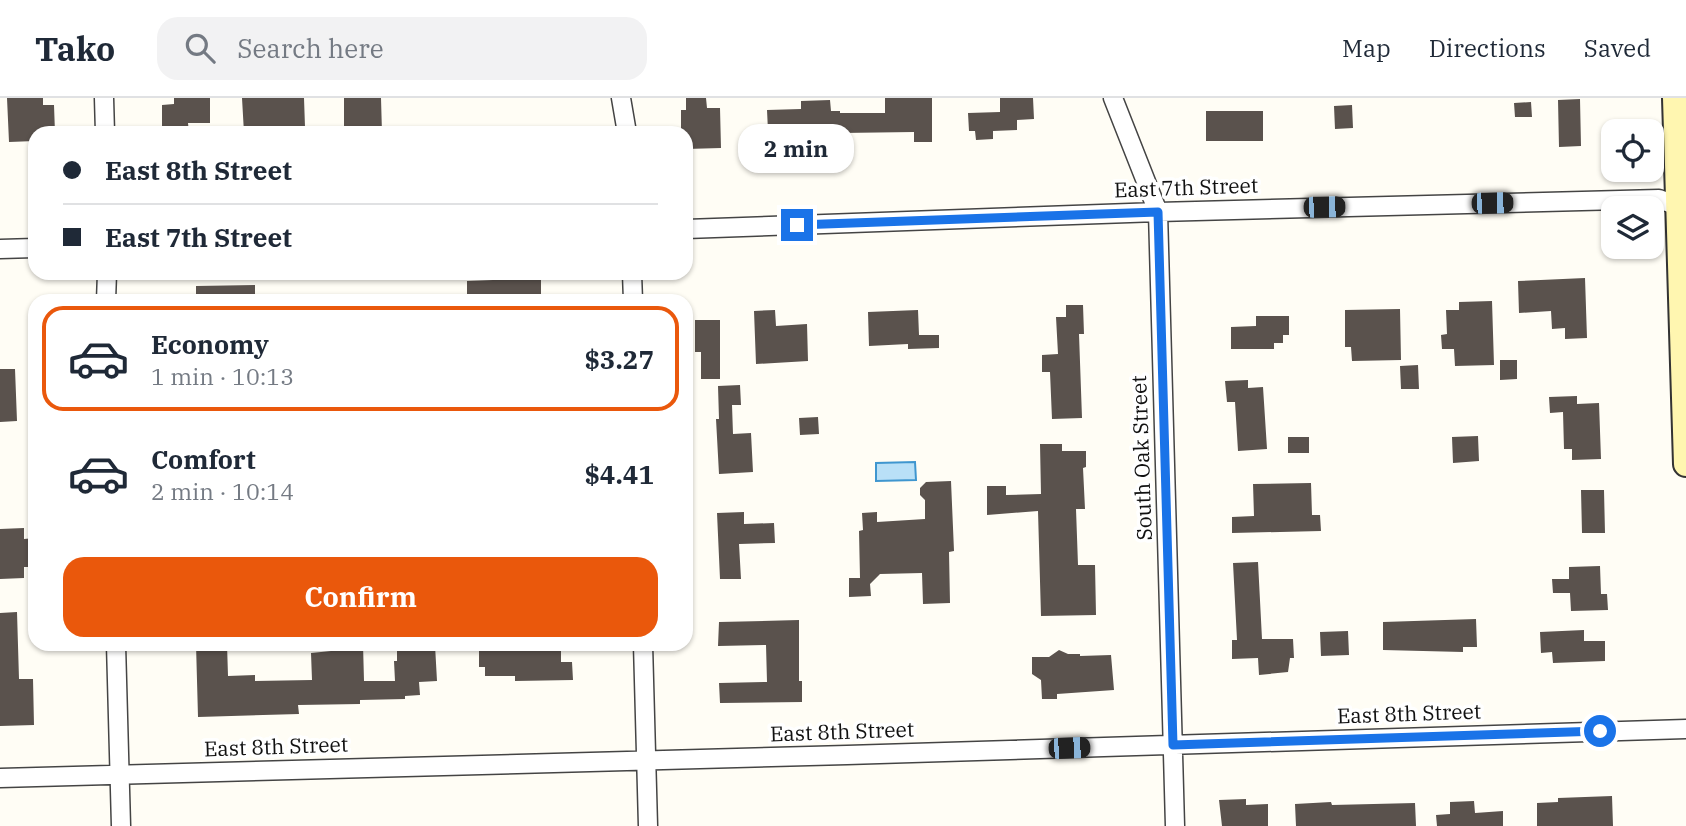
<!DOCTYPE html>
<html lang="en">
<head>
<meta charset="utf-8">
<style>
	body { margin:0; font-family:"IBM Plex Serif",serif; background:#f2f2f3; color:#1f2937; height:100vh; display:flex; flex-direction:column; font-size:26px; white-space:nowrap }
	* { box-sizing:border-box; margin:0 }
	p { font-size:23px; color:#747a83 }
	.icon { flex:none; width:38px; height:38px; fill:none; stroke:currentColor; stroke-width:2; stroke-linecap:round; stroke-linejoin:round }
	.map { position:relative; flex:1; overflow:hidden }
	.details { position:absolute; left:28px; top:196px; width:665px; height:357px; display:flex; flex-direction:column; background:#fff; border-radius:21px; box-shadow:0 2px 5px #0004 }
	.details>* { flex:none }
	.banner { position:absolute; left:28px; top:28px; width:665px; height:154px; border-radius:21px; box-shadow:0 2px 5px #0004; display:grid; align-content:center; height:154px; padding:0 35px; background:#fff }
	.fabs { position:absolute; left:1601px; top:21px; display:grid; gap:14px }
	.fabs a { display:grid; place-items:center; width:63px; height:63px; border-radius:14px; background:#fff; box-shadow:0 2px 5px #0004; font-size:35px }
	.end { position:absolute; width:32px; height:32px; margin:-16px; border:9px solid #1a73e8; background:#fff; box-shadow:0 0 0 4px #fff }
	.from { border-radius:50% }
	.bubble { position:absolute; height:49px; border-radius:21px; background:#fff; box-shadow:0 2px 5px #0004; font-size:23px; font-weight:700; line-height:49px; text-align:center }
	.car { position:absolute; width:21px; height:42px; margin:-21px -10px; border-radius:9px; box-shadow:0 0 5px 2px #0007; background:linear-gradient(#222 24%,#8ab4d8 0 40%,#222 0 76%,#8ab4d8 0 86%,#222 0) }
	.banner b { display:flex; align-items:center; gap:24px; height:66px; font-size:26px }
	.banner b+b { border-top:2px solid #e0e1e3 }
	.banner i { width:18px; height:18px; background:#1f2937 }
	ul { padding:12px 0 0; list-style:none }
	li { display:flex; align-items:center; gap:21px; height:105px; margin:0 14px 10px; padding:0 21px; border:4px solid transparent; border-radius:21px }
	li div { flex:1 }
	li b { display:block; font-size:26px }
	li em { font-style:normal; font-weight:700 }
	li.current { border-color:#ea580c }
	li>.icon { width:63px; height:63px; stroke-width:1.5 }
	.primary-button { display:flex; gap:14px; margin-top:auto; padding:14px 35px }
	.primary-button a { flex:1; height:80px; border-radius:21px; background:#ea580c; color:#fff; font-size:28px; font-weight:700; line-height:80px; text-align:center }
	header { display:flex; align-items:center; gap:42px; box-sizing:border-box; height:98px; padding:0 35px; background:#fff; border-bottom:2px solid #e0e1e3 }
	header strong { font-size:33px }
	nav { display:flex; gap:38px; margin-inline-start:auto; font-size:24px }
	.search { width:490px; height:63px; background:#f2f2f3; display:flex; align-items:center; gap:18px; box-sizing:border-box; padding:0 24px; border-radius:21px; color:#747a83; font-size:26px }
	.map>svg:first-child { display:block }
	.water { fill:#b9e0f7; stroke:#3f96cf; stroke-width:2 }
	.building { fill:#5a524d }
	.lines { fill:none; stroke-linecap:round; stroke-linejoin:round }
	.minor-casing { stroke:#444; stroke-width:21 }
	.secondary-casing { stroke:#333; stroke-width:28 }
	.minor { stroke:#fff; stroke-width:18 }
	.secondary { stroke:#fff6b0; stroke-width:24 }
	.route { stroke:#1a73e8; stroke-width:9 }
	.labels { text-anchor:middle; stroke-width:7; stroke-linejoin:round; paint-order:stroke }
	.street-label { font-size:21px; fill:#111; stroke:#fff }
</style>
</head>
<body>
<header>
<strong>Tako</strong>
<div class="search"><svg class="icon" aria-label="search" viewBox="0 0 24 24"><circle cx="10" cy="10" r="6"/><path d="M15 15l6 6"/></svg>Search here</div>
<nav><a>Map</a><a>Directions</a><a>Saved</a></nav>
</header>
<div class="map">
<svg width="1686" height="728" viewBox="0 0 1686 728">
	<rect width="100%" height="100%" fill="#fffdf5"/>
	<!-- water -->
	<path class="water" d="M915,364L916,382L876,383V365Z"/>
	<!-- building -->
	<path class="building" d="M7,0H43V7H54L55,35H35V43L9,44Z
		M174,0H210V25H188L189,35H162V7L174,6Z
		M242,0H304L305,29H292V35H244Z
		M344,0H381L382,35H344Z
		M686,0H706L707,10H720L721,50L686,51V35H681V12H686Z
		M885,0H932V44H914V34L841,35V44L801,46V52L776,53L775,33H768L767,12L801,11V3L830,2L831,13H840V15H885Z
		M1000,0H1033L1034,21L1017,22V32L993,33V41L976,42L975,33H969L968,15L1000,14Z
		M1580,1L1581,48L1559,49L1558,2Z
		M1531,4L1532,19H1515L1514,5Z
		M1352,7L1353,30L1335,31L1334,8Z
		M1206,13H1263V43H1206Z
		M493,179H522V182H541V203H467V183L493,182Z
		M1585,180L1587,240L1565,241V230L1552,231L1551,213L1519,215L1518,183Z
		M255,187V203H196V188Z
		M1492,203L1494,267L1455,268L1454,251H1442L1441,237L1447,236L1446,212H1459V204Z
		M1066,207H1083L1084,236H1079L1082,320L1052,321L1050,274H1042V257L1058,256L1056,219H1066Z
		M1400,211L1401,262L1352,263L1351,249H1345V212Z
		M775,212L776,228L807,226L808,263L756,266L754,213Z
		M918,212L919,237H939V250L908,251V246L869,248L868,214Z
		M1256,218H1289V237H1283V245H1274V251H1231V229L1256,228Z
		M695,222H720V281H701V254H695Z
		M1500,262H1517V281L1500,282Z
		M1418,267L1419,291H1401L1400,268Z
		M0,271H15L17,323L0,324Z
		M1248,282V290L1263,289L1267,351L1238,353L1235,304H1227L1225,283Z
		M740,287L741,307H732L733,336L751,335L753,374L719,376L716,321H719L718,288Z
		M1577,298V306L1599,305L1601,361L1572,362V351H1564L1563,314L1550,315L1549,299Z
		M818,319L819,336L800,337L799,320Z
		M1478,338L1479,363L1453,365L1452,339Z
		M1288,339H1309V355H1288Z
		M1040,346H1062V353H1086V369L1083,370L1085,411H1076L1078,467H1095L1096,517L1041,518L1038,413L987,417V388H1006V397L1041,396Z
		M951,383L954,453L949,454L950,505L923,506L922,475L880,476L870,486L871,498L849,499V480H860L859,433L863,432L862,415L877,414V424L925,421V402L920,397V390L926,384Z
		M1311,385L1312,417H1320L1321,433L1232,435V419L1254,418L1253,386Z
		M1581,392H1604L1605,435H1582Z
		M744,414V426L774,425L775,445L739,446L741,481H720L717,415Z
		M24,430V441L35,440V469H24V480L0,481V431Z
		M1258,464L1262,541H1293L1294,560H1290L1288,574L1259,577L1258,560L1232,561V542H1237L1233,465Z
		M1600,468L1601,496H1607L1608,512L1571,513L1570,495H1553L1552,481H1569V469Z
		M17,514L19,581H33L34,627L0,628V515Z
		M1476,521L1477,549H1463V554L1383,552V524Z
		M799,522V583H802V604L720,605L719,585L767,584L766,547L718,548L719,524Z
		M1584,532V543H1605V563L1553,565L1552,554L1541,555L1540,534Z
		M1348,533L1349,557L1321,558L1320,534Z
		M196,546H227L228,578L255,577V583L312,582L311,555L331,553V546H363L364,583H395L394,563H397V548L435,547L437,583L419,584L420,597L405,598V601L360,602V606L298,607L299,616L198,619Z
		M479,546H500V553L561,552V564H572L573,582L515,583V578H485V569H479Z
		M1059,552L1068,556H1080V558L1111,557L1114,592L1057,596V601H1042L1041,582L1032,576V559H1049Z
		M1612,698L1613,728H1537V705L1558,704V700Z
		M1246,701V707L1268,706V728H1222L1219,702Z
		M1474,703L1475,715L1503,713V728H1437L1436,717L1450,716V704Z
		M1331,704L1332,707L1415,705L1416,728H1296L1295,706Z"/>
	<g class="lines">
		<defs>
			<path id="minor" d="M104,0L105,35
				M621,0L627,35
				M1113,0L1158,114L1175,728
				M686,131L1158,114L1659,101L1686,111
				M0,151L35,150
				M632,175L633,203
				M106,203L107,175
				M116,546L121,728
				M643,546L648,728
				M0,680L847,657L1686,631"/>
			<path id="secondary" d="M1675,0L1686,366"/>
		</defs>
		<!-- minor casing -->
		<use href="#minor" class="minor-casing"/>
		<!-- secondary casing -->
		<use href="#secondary" class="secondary-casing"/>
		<!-- minor -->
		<use href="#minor" class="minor"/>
		<!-- secondary -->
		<use href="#secondary" class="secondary"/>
	</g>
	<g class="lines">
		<!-- route -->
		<path class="route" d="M797,127L1158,114L1173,647L1600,633"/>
	</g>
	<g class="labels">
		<!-- street labels -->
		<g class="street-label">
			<text transform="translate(1186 90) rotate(-2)" y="7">East 7th Street</text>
			<text transform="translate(1142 360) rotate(-92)" y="7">South Oak Street</text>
			<text transform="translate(1409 616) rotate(-2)" y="7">East 8th Street</text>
			<text transform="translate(842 634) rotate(-2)" y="7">East 8th Street</text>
			<text transform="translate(276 649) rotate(-2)" y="7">East 8th Street</text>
		</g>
	</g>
</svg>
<div class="fabs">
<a><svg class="icon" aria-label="locate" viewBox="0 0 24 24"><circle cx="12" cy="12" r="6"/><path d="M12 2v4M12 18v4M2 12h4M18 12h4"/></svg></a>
<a><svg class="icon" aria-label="layers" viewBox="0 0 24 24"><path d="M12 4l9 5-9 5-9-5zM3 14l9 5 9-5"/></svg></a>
</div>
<i class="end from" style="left:1600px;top:633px"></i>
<i class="end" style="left:797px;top:127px"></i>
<div class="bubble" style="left:738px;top:26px;width:116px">2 min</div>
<i class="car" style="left:1492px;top:105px;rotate:89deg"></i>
<i class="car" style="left:1324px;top:109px;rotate:89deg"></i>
<i class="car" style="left:1069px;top:650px;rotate:88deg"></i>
<div class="banner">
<b><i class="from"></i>East 8th Street</b>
<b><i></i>East 7th Street</b>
</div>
<section class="details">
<ul>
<li class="current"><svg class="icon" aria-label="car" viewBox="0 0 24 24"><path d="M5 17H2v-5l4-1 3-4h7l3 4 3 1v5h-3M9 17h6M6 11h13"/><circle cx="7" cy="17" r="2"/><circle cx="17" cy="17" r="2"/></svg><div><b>Economy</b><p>1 min · 10:13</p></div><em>$3.27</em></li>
<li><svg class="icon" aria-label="car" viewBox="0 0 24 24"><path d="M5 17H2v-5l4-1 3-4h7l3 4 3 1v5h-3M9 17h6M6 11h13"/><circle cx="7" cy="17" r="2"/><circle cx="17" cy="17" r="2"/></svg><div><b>Comfort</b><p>2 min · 10:14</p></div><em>$4.41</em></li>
</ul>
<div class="primary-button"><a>Confirm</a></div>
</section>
</div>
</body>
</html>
